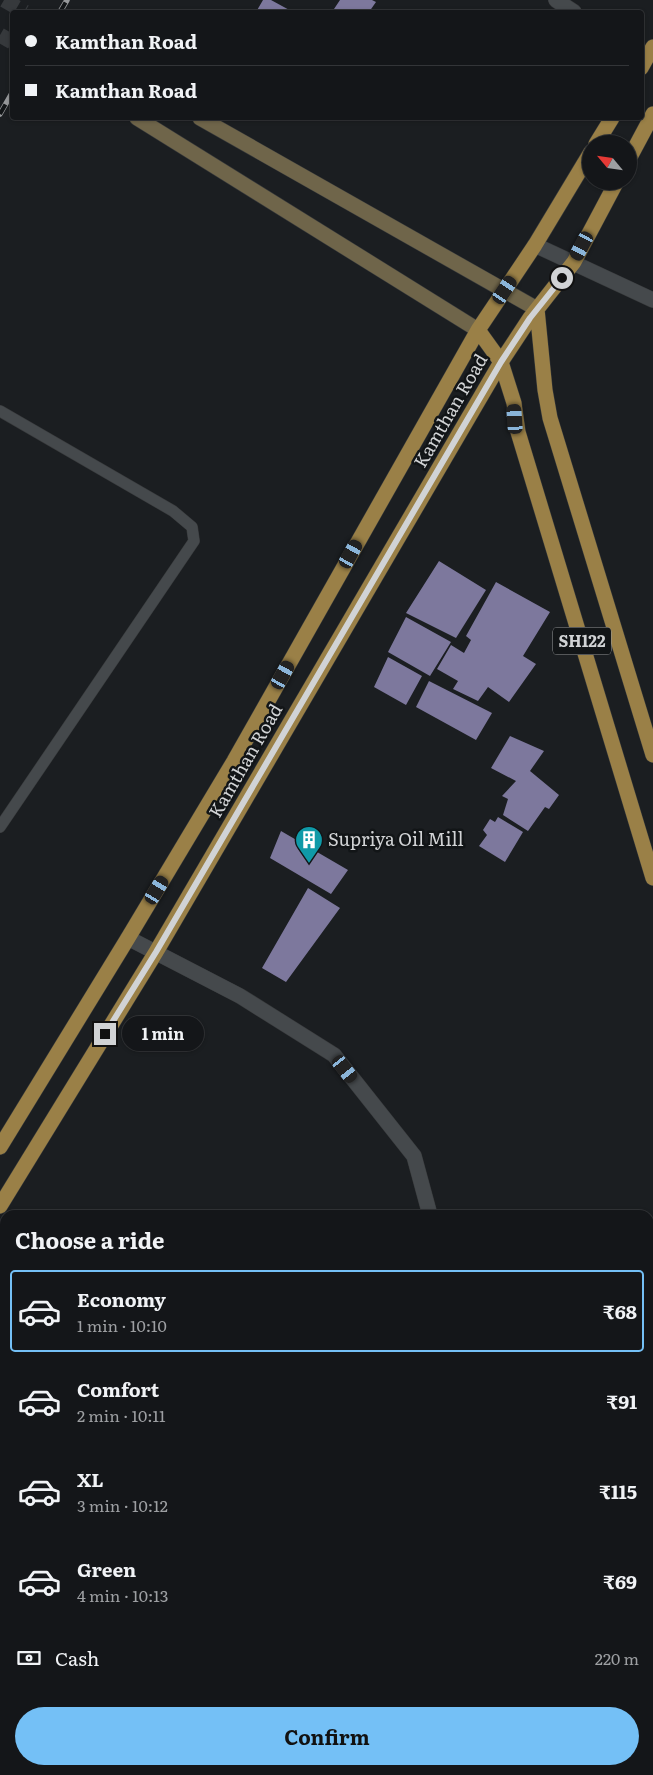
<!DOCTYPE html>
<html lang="en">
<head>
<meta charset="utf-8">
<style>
	body { margin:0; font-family:Literata,serif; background:#212326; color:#f1f3f6; height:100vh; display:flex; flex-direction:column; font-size:19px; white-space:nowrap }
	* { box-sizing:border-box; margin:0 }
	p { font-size:16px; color:#9d9fa2 }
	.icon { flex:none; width:28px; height:28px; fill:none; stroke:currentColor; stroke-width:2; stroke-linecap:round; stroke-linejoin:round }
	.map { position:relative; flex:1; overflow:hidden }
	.sheet { position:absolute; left:0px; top:1210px; width:654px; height:565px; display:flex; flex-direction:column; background:#141619; border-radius:15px 15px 0 0; box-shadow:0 1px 4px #0004,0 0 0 1px #333538 }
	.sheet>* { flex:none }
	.top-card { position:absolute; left:10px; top:10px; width:634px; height:110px; border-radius:5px; box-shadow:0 1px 4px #0004,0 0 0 1px #333538; display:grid; align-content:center; height:110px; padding:0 15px; background:#141619 }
	.needle { width:32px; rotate:299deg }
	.controls { position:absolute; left:582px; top:135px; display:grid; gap:10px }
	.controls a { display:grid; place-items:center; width:55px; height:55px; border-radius:50%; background:#141619; box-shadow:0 1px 4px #0004,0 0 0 1px #333538; font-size:25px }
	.end { position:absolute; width:22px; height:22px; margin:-11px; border:6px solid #d1d3d5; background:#111; box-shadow:0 0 0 2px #111 }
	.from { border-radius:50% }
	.bubble { position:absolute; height:35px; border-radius:18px; background:#141619; box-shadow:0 1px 4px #0004,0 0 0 1px #333538; font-size:16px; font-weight:700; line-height:35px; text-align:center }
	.car { position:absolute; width:15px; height:30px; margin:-15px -8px; border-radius:6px; box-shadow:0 0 4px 1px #0007; background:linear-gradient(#222 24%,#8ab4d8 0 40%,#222 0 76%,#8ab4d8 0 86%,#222 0) }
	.top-card b { display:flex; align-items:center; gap:18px; height:48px; font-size:19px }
	.top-card b+b { border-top:1px solid #333538 }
	.top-card i { width:12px; height:12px; background:#f1f3f6 }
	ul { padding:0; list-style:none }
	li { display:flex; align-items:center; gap:15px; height:82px; margin:0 10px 8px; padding:0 5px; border:2px solid transparent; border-radius:5px }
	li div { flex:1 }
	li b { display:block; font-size:19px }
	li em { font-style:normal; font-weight:700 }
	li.selected { border-color:#74c0f6 }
	li>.icon { width:45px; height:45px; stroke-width:1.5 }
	h2 { padding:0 15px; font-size:22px; line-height:60px }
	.pay { display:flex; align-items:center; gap:12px; height:55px; padding:0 15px; font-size:19px }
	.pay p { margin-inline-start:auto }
	.button { display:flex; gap:10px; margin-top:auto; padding:10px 15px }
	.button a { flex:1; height:58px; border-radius:30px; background:#74c0f6; color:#111; font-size:20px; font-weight:700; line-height:58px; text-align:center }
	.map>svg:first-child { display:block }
	.building { fill:#7d789d }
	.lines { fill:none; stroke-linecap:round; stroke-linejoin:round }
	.secondary-tunnel { stroke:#36393c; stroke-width:15; stroke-dasharray:15 8; stroke-linecap:butt }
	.lane-casing { stroke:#37393b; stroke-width:12 }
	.street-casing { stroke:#37393b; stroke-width:16 }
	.secondary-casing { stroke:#37393b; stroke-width:16 }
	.primary-casing { stroke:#37393b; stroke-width:16 }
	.lane { stroke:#45494c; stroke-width:11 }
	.street { stroke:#45494c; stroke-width:15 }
	.secondary { stroke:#6f654a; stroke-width:15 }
	.primary { stroke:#9a8047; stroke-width:15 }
	.rail-casing { stroke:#97999b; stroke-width:5.5 }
	.rail { stroke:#121517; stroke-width:4; stroke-dasharray:11; stroke-linecap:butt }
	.route { stroke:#d1d3d5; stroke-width:6 }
	.labels { text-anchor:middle; stroke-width:5; stroke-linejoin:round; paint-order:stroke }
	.shield { fill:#121517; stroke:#989a9c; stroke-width:1 }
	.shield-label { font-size:16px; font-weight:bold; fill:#d1d3d5 }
	.street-label { font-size:18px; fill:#d1d3d5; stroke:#121517 }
	.poi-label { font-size:18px; fill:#d1d3d5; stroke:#121517; text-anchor:start }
</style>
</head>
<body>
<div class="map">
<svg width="653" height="1775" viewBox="0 0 653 1775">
	<rect width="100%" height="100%" fill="#1b1e21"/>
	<!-- building -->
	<path class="building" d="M263,0H271L293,12H256Z
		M340,0H372L376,2L369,12H332Z
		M439,561L486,590L456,638L406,613Z
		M496,582L550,612L523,656L536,664L509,702L488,687L478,701L453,689L458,681L437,669L451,645L464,653L471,640L466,636Z
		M406,617L451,642L430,676L388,652Z
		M388,657L422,676L406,705L374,687Z
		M429,681L492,713L476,740L416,707Z
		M510,736L544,751L530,771L559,795L549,809L545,807L528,831L503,815L508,799L502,796L516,781L491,768Z
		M498,817L523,832L505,862L479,846L487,835L483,830L490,819L495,822Z
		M281,831L348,870L331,894L270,858Z
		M308,888L340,908L286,982L262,968Z
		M0,1343L5,1345V1355L0,1363Z
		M5,1602V1624L0,1621V1610Z
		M0,1632L5,1635V1663L0,1672Z"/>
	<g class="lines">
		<!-- secondary-tunnel -->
		<path class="secondary-tunnel" d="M4,0L25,12
			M0,35L12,42"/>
		<defs>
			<path id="lane" d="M0,411L173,511L192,527L194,541L0,827"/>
			<path id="street" d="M556,0L574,12
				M535,245L653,300
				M128,938L240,996L334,1055L414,1156L430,1215
				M0,1323L5,1326
				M0,1475L5,1466
				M649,1711L653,1713
				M0,1730L5,1721
				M269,1775L272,1770"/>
			<path id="secondary" d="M137,118L478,330
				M200,118L537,309"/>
			<path id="primary" d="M641,68L653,47
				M596,144L612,118
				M629,159L653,114
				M537,309L545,390L550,418L653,755
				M478,330L501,362L514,403L518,432L653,878
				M0,1147L128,938L234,761L478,330L535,245L591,152
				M0,1206L156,952L501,362L530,318L574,262L617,181"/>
		</defs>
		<!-- lane casing -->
		<use href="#lane" class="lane-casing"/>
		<!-- street casing -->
		<use href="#street" class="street-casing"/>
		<!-- secondary casing -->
		<use href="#secondary" class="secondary-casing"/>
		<!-- primary casing -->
		<use href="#primary" class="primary-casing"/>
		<!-- lane -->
		<use href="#lane" class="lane"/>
		<!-- street -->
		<use href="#street" class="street"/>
		<!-- secondary -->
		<use href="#secondary" class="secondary"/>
		<!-- primary -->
		<use href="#primary" class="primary"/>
		<defs>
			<path id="rail" d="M60,12L67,0
				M0,114L12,93"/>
		</defs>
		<!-- rail casing -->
		<use href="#rail" class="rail-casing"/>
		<!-- rail -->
		<use href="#rail" class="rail"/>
	</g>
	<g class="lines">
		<!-- route -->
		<path class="route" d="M105,1034L156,952L501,362L530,318L562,278"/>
	</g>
	<!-- icons -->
	<defs>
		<symbol id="building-pin" viewBox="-11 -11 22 30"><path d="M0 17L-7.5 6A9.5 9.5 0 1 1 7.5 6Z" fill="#0f9aa8" stroke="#121517"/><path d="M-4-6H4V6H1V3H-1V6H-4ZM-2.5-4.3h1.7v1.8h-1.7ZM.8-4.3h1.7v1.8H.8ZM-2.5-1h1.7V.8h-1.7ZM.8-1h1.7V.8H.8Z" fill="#fff"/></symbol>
	</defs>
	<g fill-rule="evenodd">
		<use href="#building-pin" x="293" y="824" width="32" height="43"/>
	</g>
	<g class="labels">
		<!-- shield labels -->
		<rect class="shield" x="553" y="627.5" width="58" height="27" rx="4"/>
		<g class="shield-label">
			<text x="582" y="647">SH122</text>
		</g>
		<!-- street labels -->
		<g class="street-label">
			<text transform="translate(451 411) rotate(-60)" y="6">Kamthan Road</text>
			<text transform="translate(246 761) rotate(-60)" y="6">Kamthan Road</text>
		</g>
		<!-- poi labels -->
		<g class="poi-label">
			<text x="328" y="846">Supriya Oil Mill</text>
		</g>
	</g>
</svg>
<div class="controls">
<a><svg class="needle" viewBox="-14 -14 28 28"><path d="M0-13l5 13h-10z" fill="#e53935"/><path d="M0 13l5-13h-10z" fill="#9d9fa2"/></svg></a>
</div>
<i class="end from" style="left:562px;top:278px"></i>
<i class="end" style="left:105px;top:1034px"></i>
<div class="bubble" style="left:122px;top:1016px;width:82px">1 min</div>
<i class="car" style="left:582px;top:246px;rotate:208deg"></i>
<i class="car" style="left:505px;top:290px;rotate:34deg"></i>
<i class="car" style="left:515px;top:419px;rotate:356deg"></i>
<i class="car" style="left:351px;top:554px;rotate:29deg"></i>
<i class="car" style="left:283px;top:675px;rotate:29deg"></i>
<i class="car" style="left:157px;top:890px;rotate:31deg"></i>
<i class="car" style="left:345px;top:1069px;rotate:142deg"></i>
<div class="top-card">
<b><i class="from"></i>Kamthan Road</b>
<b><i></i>Kamthan Road</b>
</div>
<section class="sheet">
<h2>Choose a ride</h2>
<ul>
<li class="selected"><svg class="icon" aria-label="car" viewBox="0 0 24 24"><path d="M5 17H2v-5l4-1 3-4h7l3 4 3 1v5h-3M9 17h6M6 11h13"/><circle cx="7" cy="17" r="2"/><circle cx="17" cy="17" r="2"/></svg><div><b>Economy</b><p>1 min · 10:10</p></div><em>₹68</em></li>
<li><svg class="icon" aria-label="car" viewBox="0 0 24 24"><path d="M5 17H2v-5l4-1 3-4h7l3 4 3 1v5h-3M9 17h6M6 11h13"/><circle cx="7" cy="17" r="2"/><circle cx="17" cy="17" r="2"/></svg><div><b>Comfort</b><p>2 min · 10:11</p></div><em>₹91</em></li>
<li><svg class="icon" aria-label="car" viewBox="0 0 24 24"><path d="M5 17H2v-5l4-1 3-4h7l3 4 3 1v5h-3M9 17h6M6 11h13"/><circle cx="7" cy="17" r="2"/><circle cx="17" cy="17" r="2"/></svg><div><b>XL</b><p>3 min · 10:12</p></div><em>₹115</em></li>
<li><svg class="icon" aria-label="car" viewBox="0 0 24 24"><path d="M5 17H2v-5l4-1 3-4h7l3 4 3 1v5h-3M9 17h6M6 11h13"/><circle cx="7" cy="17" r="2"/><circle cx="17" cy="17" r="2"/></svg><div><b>Green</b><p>4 min · 10:13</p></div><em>₹69</em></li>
</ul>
<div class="pay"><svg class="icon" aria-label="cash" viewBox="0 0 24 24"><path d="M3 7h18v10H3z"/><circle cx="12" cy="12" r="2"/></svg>Cash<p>220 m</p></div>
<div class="button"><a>Confirm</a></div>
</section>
</div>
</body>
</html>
